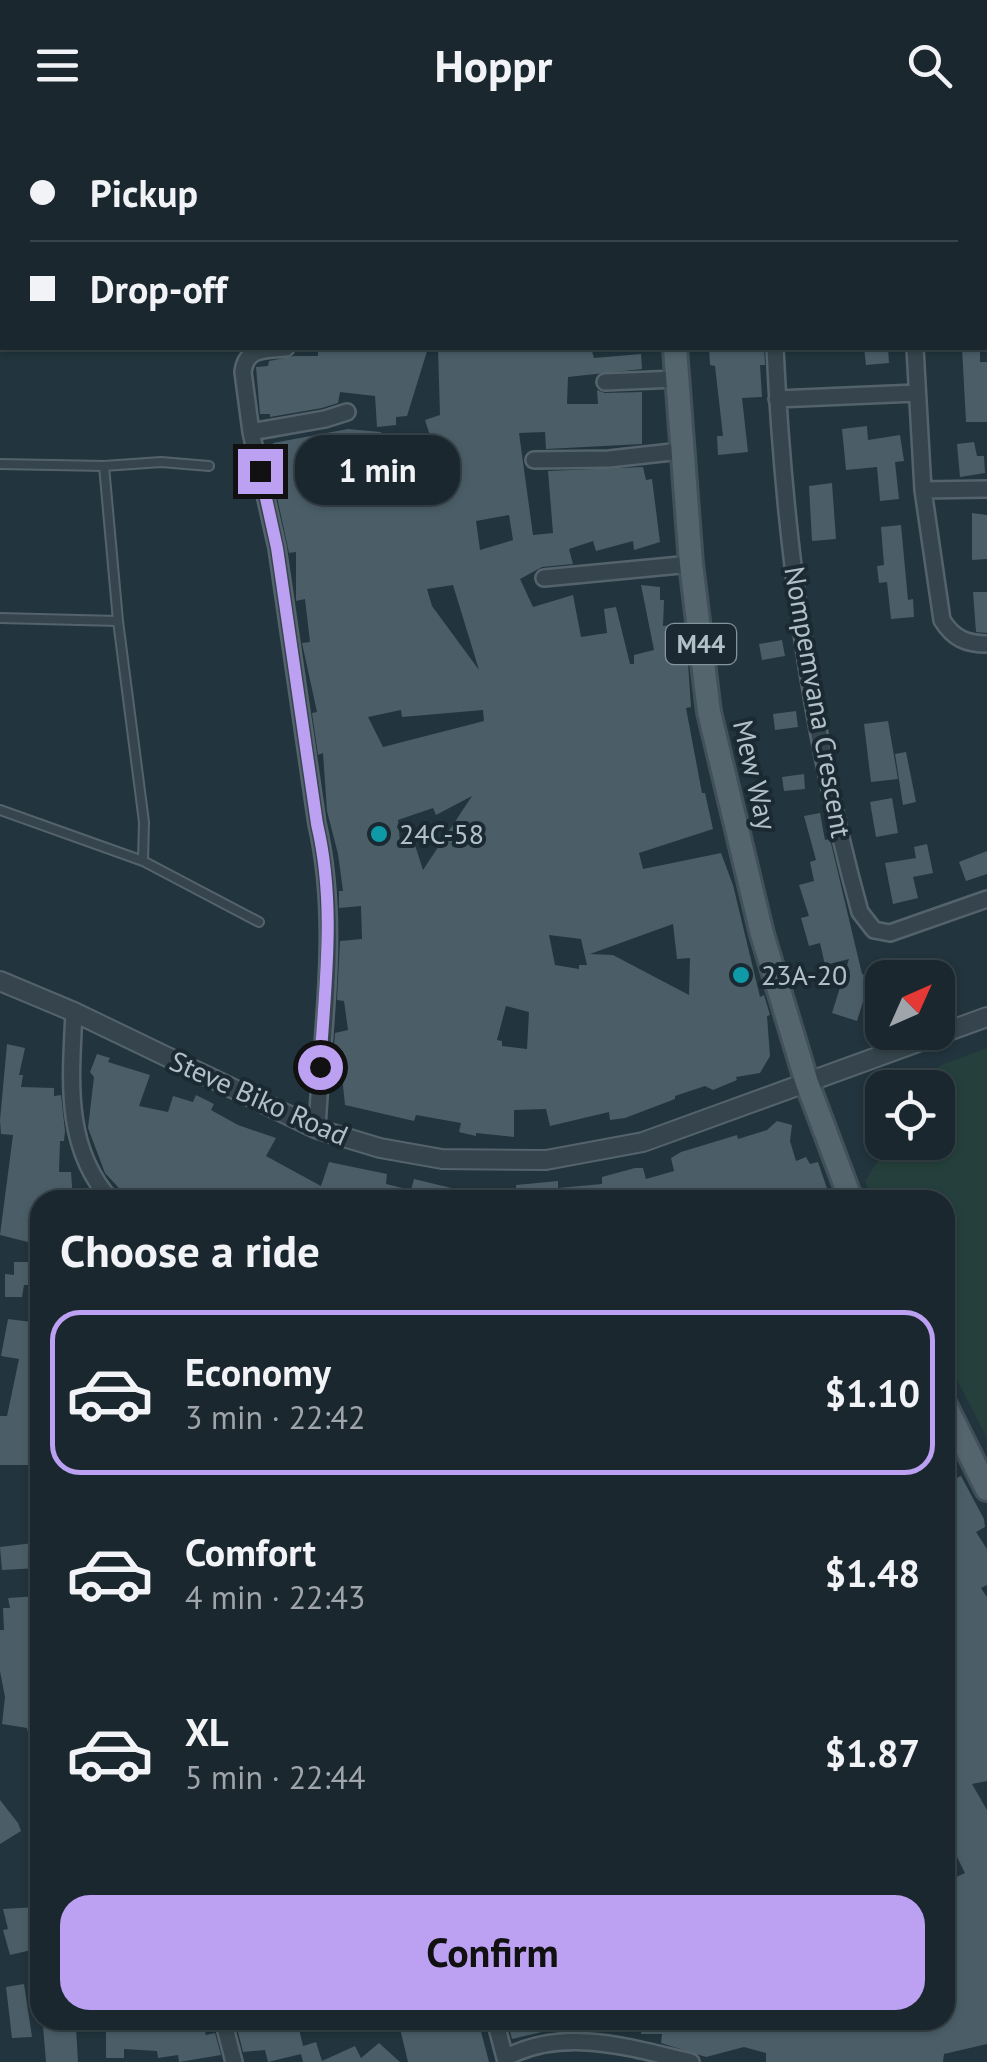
<!DOCTYPE html>
<html lang="en">
<head>
<meta charset="utf-8">
<style>
	body { margin:0; font-family:"PT Sans",sans-serif; background:#27333a; color:#f1f3f6; height:100vh; display:flex; flex-direction:column; font-size:38px; white-space:nowrap }
	* { box-sizing:border-box; margin:0 }
	p { font-size:32px; color:#9fa5aa }
	.icon { flex:none; width:55px; height:55px; fill:none; stroke:currentColor; stroke-width:2; stroke-linecap:round; stroke-linejoin:round }
	.map { position:relative; flex:1; overflow:hidden }
	.panel { position:absolute; left:30px; top:1060px; width:925px; height:840px; display:flex; flex-direction:column; background:#1a272e; border-radius:30px; box-shadow:0 2px 8px #0004,0 0 0 2px #38444a }
	.panel>* { flex:none }
	.hud { position:absolute; left:0px; top:0px; width:988px; height:220px; box-shadow:0 2px 8px #0004,0 0 0 2px #38444a; display:grid; align-content:center; height:220px; padding:0 30px; background:#1a272e }
	.needle { width:65px; rotate:45deg }
	.tools { position:absolute; left:865px; top:830px; display:grid; gap:20px }
	.tools a { display:grid; place-items:center; width:90px; height:90px; border-radius:20px; background:#1a272e; box-shadow:0 2px 8px #0004,0 0 0 2px #38444a; font-size:50px }
	.end { position:absolute; width:45px; height:45px; margin:-22px; border:12px solid #bca0f2; background:#111; box-shadow:0 0 0 5px #111 }
	.from { border-radius:50% }
	.bubble { position:absolute; height:70px; border-radius:30px; background:#1a272e; box-shadow:0 2px 8px #0004,0 0 0 2px #38444a; font-size:32px; font-weight:800; line-height:70px; text-align:center }
	.hud b { display:flex; align-items:center; gap:35px; height:95px; font-size:38px }
	.hud b+b { border-top:2px solid #38444a }
	.hud i { width:25px; height:25px; background:#f1f3f6 }
	ul { padding:0; list-style:none }
	li { display:flex; align-items:center; gap:30px; height:165px; margin:0 20px 15px; padding:0 10px; border:5px solid transparent; border-radius:30px }
	li div { flex:1 }
	li b { display:block; font-size:38px }
	li em { font-style:normal; font-weight:800 }
	li.current { border-color:#bca0f2 }
	li>.icon { width:90px; height:90px; stroke-width:1.5 }
	h2 { padding:0 30px; font-size:45px; line-height:120px }
	.cta { display:flex; gap:20px; margin-top:auto; padding:20px 30px }
	.cta a { flex:1; height:115px; border-radius:30px; background:#bca0f2; color:#111; font-size:40px; font-weight:800; line-height:115px; text-align:center }
	header { display:flex; justify-content:space-between; align-items:center; height:130px; padding:0 30px; background:#1a272e; font-size:45px; font-weight:800 }
	.map>svg:first-child { display:block }
	.green { fill:#25403c }
	.building { fill:#4b5e68; fill-rule:evenodd }
	.lines { fill:none; stroke-linecap:round; stroke-linejoin:round }
	.service-casing { stroke:#54636b; stroke-width:12 }
	.minor-casing { stroke:#54636b; stroke-width:20 }
	.tertiary-casing { stroke:#54636b; stroke-width:22 }
	.primary-casing { stroke:#425159; stroke-width:28 }
	.service { stroke:#36454d; stroke-width:8 }
	.minor { stroke:#36454d; stroke-width:15 }
	.tertiary { stroke:#36454d; stroke-width:18 }
	.primary { stroke:#54656d; stroke-width:22 }
	.route { stroke:#bca0f2; stroke-width:12 }
	.culture-dot { fill:#0f9aa8; stroke:#1b2a32; stroke-width:4 }
	.labels { text-anchor:middle; stroke-width:8; stroke-linejoin:round; paint-order:stroke }
	.shield { fill:#1b2a32; stroke:#85939b; stroke-width:2.5 }
	.shield-label { font-size:25px; font-weight:bold; fill:#b2c0c8 }
	.street-label { font-size:28px; fill:#b2c0c8; stroke:#1b2a32 }
	.poi-label { font-size:28px; fill:#b2c0c8; stroke:#1b2a32; text-anchor:start }
</style>
</head>
<body>
<header><svg class="icon" aria-label="menu" viewBox="0 0 24 24"><path d="M4 6h16M4 12h16M4 18h16"/></svg>Hoppr<svg class="icon" aria-label="search" viewBox="0 0 24 24"><circle cx="10" cy="10" r="6"/><path d="M15 15l6 6"/></svg></header>
<div class="map">
<svg width="987" height="1932" viewBox="0 0 987 1932">
	<rect width="100%" height="100%" fill="#22343d"/>
	<!-- green -->
	<path class="green" d="M987,918V1308L945,1226V1070H873L865,1051L890,1013L938,1012V958L925,957L939,936Z"/>
	<!-- building -->
	<path class="building" d="M336,218H428L407,286L396,287V295L377,297L375,266L340,262L338,273L322,278L270,287V284H260L256,237L268,236L269,231L294,226H318V222Z
		M438,218H591L594,228L641,224L642,239L568,247L567,274H598L597,260L605,263L642,262V314L546,319L545,302L519,303L533,405L553,403L548,341L643,337L646,350L652,349L660,412L634,420L633,411L596,421L593,411L569,419L573,434L542,437L520,449L533,477L573,465L581,507L607,503L604,479L616,477L630,534H634V525L654,520L641,455L660,457V470H664L663,496L671,495L680,526L685,525L688,533L691,577L686,578L702,663H705L713,699L639,723L643,739L721,723L733,755L760,867L764,865L770,885L767,886L770,926L760,943L736,947L737,950L713,960L705,956L675,966V969L625,988L610,990L609,982L550,996L546,979L514,980V1007L476,1003V1006L459,1002L461,993L416,985L414,991L345,975L342,946L337,929H333L335,903L348,900L344,871L337,870L340,811L362,809L361,776L339,778V761H343L338,724L327,681L323,623L318,625L312,583L317,582L302,513L310,512L305,469L296,471V422L289,423L274,353L279,352L273,313L348,299L381,302L380,328L352,335L354,348L457,337L450,310L433,315L425,290L440,285ZM509,385L513,410L480,420L476,391ZM453,455L479,540L432,476L427,459ZM401,580L402,587L483,580L484,591L383,617L368,587ZM472,666L423,740L414,712L400,713L398,690L433,678L436,685ZM673,794L677,829L690,828L689,865L613,825L590,824ZM549,805L581,809L587,835H579V839L555,835ZM506,876L529,882L527,919L502,916V911L497,910Z
		M709,218H764L765,235H760L762,267L742,268L748,322L718,325L717,306H723L715,236L710,235Z
		M864,218H888L889,233L866,235Z
		M962,218H980V232H987V292H966Z
		M867,296L868,310L900,305L904,331L895,332L899,369L880,371L877,337L846,340L842,299Z
		M974,312L977,326H984L985,343L960,347L957,314Z
		M832,353L836,409L812,411L809,356Z
		M972,383L987,385V429L972,430Z
		M901,395L908,470L913,469L914,487L891,489L887,452L879,453L877,436L884,435L881,397Z
		M973,462H987V503L976,502Z
		M782,510L785,526L762,530L759,514Z
		M796,581L798,597L775,600L773,584Z
		M888,591L898,649L871,652L864,594Z
		M906,622L916,672L903,675L895,624Z
		M804,644L805,659L784,661L782,647Z
		M892,668L898,703L876,707L870,672Z
		M820,683L825,710L830,709L862,844L876,849L871,864L866,862L857,891L832,883L849,829L825,835L820,813L809,816L801,788L809,786L799,755L814,751L810,732L816,730L804,686Z
		M927,714L933,743L913,747L918,768L893,774L885,733L916,728L914,717Z
		M987,721V744L966,751L959,732Z
		M7,914L25,918L19,945H23L21,957L54,958V966L61,965L65,1001L64,1011H60L59,1042H71L73,1070H40V1088L32,1113L0,1105L13,1005L1,1004L0,990Z
		M97,924L110,928L108,932L150,945L139,976L168,982L173,966L193,972L196,965L214,974L211,980L238,995L276,1008L266,1026L321,1056L329,1032L387,1044L386,1054L411,1060L414,1049L472,1063L471,1070H381L372,1067L371,1070H130L105,1043L88,998L94,947L90,942Z
		M777,991L792,995L790,1011L796,1031L806,1027L810,1034L818,1032L831,1070H516V1055L558,1051V1058L602,1054V1047L635,1038H643L646,1049L674,1041L671,1028L681,1022L737,1005L738,1009L767,1000Z
		M14,1132H40V1151L33,1150V1155H24L22,1167H5V1144L14,1145Z
		M8,1189L40,1193L34,1258L40,1259L36,1320H40L39,1335H0V1286H7L19,1229L1,1226Z
		M961,1346L984,1389L985,1397L976,1402L987,1419V1455L981,1458L987,1467V1651L972,1654L987,1680V1914L944,1924L943,1932H766V1923L744,1917L706,1927L661,1913L662,1904H641L642,1890H945V1752L965,1743L954,1721L950,1708L952,1707L945,1690V1353Z
		M33,1413L37,1420L38,1438L2,1440L0,1417Z
		M39,1466L40,1558H36L40,1576V1631H34L27,1598L2,1594L5,1567L0,1541V1500H4L3,1478H10L8,1468Z
		M0,1670L18,1693L21,1701L0,1714Z
		M37,1777L40,1818L10,1825L3,1800L8,1799L3,1779Z
		M24,1854L32,1907L12,1908L6,1857Z
		M111,1890H202L206,1905L215,1903L221,1925L179,1932L178,1925L158,1928L157,1921L124,1919V1928H106V1893Z
		M235,1890H297L303,1916L316,1912L322,1931L355,1916L361,1928L379,1913L400,1932H303L301,1924L268,1932L265,1920L243,1922Z
		M398,1890H478L489,1932H408Z
		M507,1890H575L576,1894L512,1909Z
		M67,1892V1897H76L78,1932H46L43,1896Z"/>
	<g class="lines">
		<defs>
			<path id="service" d="M0,334L104,336L118,491L144,692L143,731
				M104,336L161,332L209,336
				M0,488L118,491
				M0,680L143,731L259,792"/>
			<path id="minor" d="M298,0L299,2
				M777,2V0
				M985,52H987
				M775,218C784,408 809,598 860,782L874,800L890,803L987,769
				M915,218L923,360L942,490C953,508 966,514 987,514
				M605,252L677,249
				M777,269L916,263
				M251,302L243,242C246,217 266,220 286,218
				M534,330L609,329L681,321
				M923,360L987,359
				M544,448L691,434
				M74,882C71,948 63,1017 111,1070
				M317,999C322,898 340,793 317,694L277,418L251,302L325,289L347,282
				M223,1890L234,1932
				M495,1890L505,1928C564,1896 631,1918 691,1932"/>
			<path id="tertiary" d="M0,851L74,882L317,999L380,1018L442,1029L546,1030L643,1012L987,887"/>
			<path id="primary" d="M678,2V0
				M675,218L691,434L709,582L762,804L807,953L851,1070
				M945,1275L987,1359"/>
		</defs>
		<!-- service casing -->
		<use href="#service" class="service-casing"/>
		<!-- minor casing -->
		<use href="#minor" class="minor-casing"/>
		<!-- tertiary casing -->
		<use href="#tertiary" class="tertiary-casing"/>
		<!-- primary casing -->
		<use href="#primary" class="primary-casing"/>
		<!-- service -->
		<use href="#service" class="service"/>
		<!-- minor -->
		<use href="#minor" class="minor"/>
		<!-- tertiary -->
		<use href="#tertiary" class="tertiary"/>
		<!-- primary -->
		<use href="#primary" class="primary"/>
	</g>
	<g class="lines">
		<!-- route -->
		<path class="route" d="M260,341L277,418L317,694C336,774 325,855 320,937"/>
	</g>
	<!-- markers -->
	<g class="culture-dot">
		<circle cx="379" cy="704" r="10"/>
		<circle cx="741" cy="845" r="10"/>
	</g>
	<g class="labels">
		<!-- shield labels -->
		<rect class="shield" x="666" y="494" width="70" height="40" rx="8"/>
		<g class="shield-label">
			<text x="701" y="523">M44</text>
		</g>
		<!-- street labels -->
		<g class="street-label">
			<text transform="translate(818 572) rotate(80)" y="10">Nompemvana Crescent</text>
			<text transform="translate(755 645) rotate(77)" y="10">Mew Way</text>
			<text transform="translate(259 968) rotate(24)" y="10">Steve Biko Road</text>
		</g>
		<!-- poi labels -->
		<g class="poi-label">
			<text x="399" y="714">24C-58</text>
			<text x="761" y="855">23A-20</text>
		</g>
	</g>
</svg>
<div class="tools">
<a><svg class="needle" viewBox="-14 -14 28 28"><path d="M0-13l5 13h-10z" fill="#e53935"/><path d="M0 13l5-13h-10z" fill="#9fa5aa"/></svg></a>
<a><svg class="icon" aria-label="locate" viewBox="0 0 24 24"><circle cx="12" cy="12" r="6"/><path d="M12 2v4M12 18v4M2 12h4M18 12h4"/></svg></a>
</div>
<i class="end from" style="left:320px;top:937px"></i>
<i class="end" style="left:260px;top:341px"></i>
<div class="bubble" style="left:295px;top:305px;width:165px">1 min</div>
<div class="hud">
<b><i class="from"></i>Pickup</b>
<b><i></i>Drop-off</b>
</div>
<section class="panel">
<h2>Choose a ride</h2>
<ul>
<li class="current"><svg class="icon" aria-label="car" viewBox="0 0 24 24"><path d="M5 17H2v-5l4-1 3-4h7l3 4 3 1v5h-3M9 17h6M6 11h13"/><circle cx="7" cy="17" r="2"/><circle cx="17" cy="17" r="2"/></svg><div><b>Economy</b><p>3 min · 22:42</p></div><em>$1.10</em></li>
<li><svg class="icon" aria-label="car" viewBox="0 0 24 24"><path d="M5 17H2v-5l4-1 3-4h7l3 4 3 1v5h-3M9 17h6M6 11h13"/><circle cx="7" cy="17" r="2"/><circle cx="17" cy="17" r="2"/></svg><div><b>Comfort</b><p>4 min · 22:43</p></div><em>$1.48</em></li>
<li><svg class="icon" aria-label="car" viewBox="0 0 24 24"><path d="M5 17H2v-5l4-1 3-4h7l3 4 3 1v5h-3M9 17h6M6 11h13"/><circle cx="7" cy="17" r="2"/><circle cx="17" cy="17" r="2"/></svg><div><b>XL</b><p>5 min · 22:44</p></div><em>$1.87</em></li>
</ul>
<div class="cta"><a>Confirm</a></div>
</section>
</div>
</body>
</html>
